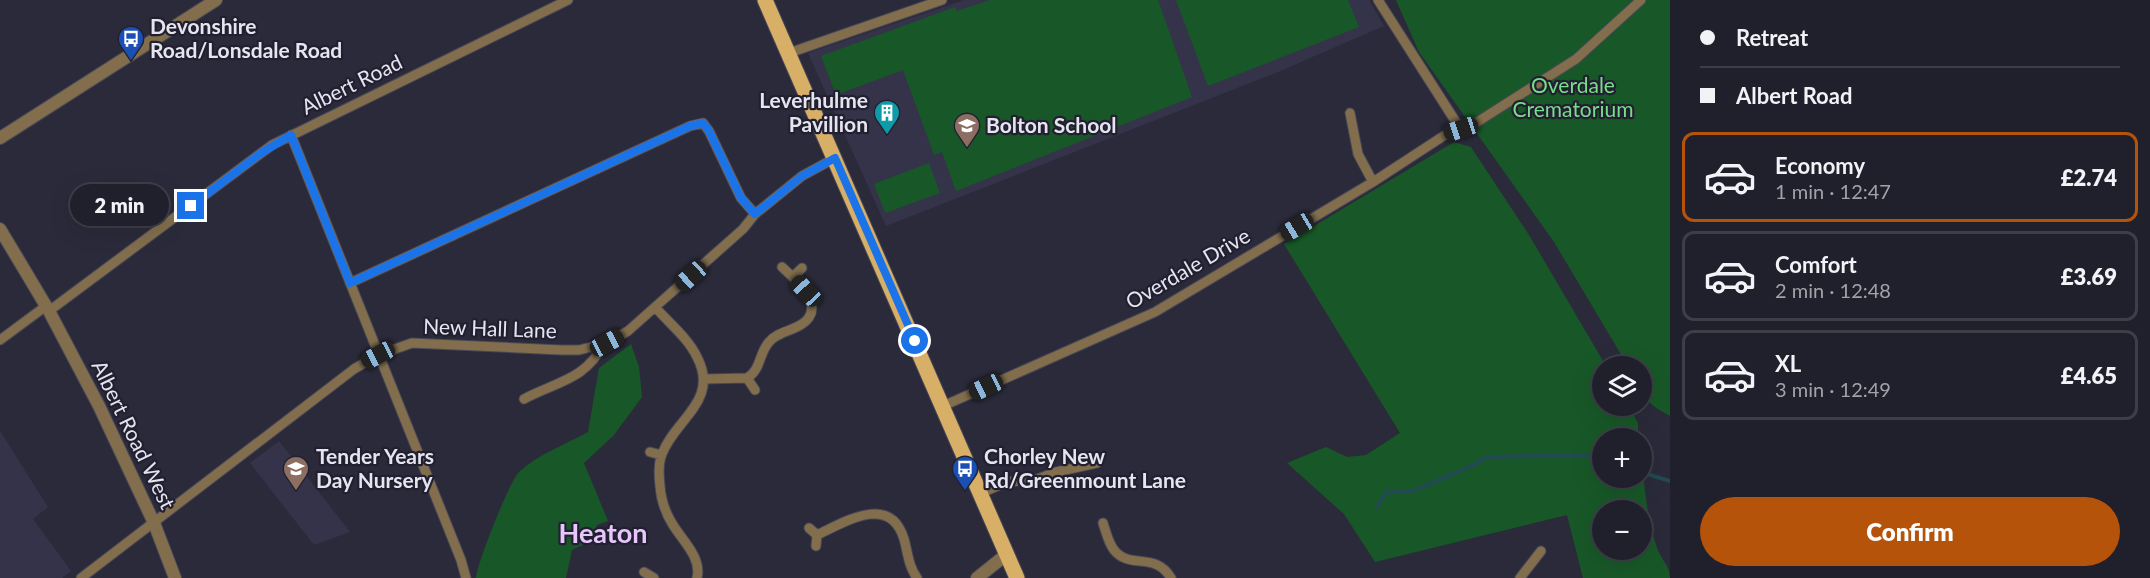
<!DOCTYPE html>
<html lang="en">
<head>
<meta charset="utf-8">
<style>
	body { margin:0; font-family:Lato,sans-serif; background:#282834; color:#f1f3f6; height:100vh; display:flex; flex-direction:column; font-size:22px; white-space:nowrap }
	* { box-sizing:border-box; margin:0 }
	p { font-size:20px; color:#a2a3a9 }
	.icon { flex:none; width:33px; height:33px; fill:none; stroke:currentColor; stroke-width:2; stroke-linecap:round; stroke-linejoin:round }
	.map { position:relative; flex:1; overflow:hidden }
	.drawer { display:flex; flex-direction:column; background:#20202c; width:480px }
	.drawer>* { flex:none }
	.top-card { display:grid; align-content:center; height:132px; padding:0 30px; background:#20202c }
	.fabs { position:absolute; left:1592px; top:356px; display:grid; gap:12px }
	.fabs a { display:grid; place-items:center; width:60px; height:60px; border-radius:50%; background:#20202c; box-shadow:0 6px 24px #0002,0 0 0 2px #3d3e48; font-size:30px }
	.end { position:absolute; width:27px; height:27px; margin:-14px; border:8px solid #1a73e8; background:#fff; box-shadow:0 0 0 3px #fff }
	.from { border-radius:50% }
	.bubble { position:absolute; height:42px; border-radius:21px; background:#20202c; box-shadow:0 6px 24px #0002,0 0 0 2px #3d3e48; font-size:20px; font-weight:800; line-height:42px; text-align:center }
	.car { position:absolute; width:18px; height:36px; margin:-18px -9px; border-radius:8px; box-shadow:0 0 4px 2px #0007; background:linear-gradient(#222 24%,#8ab4d8 0 40%,#222 0 76%,#8ab4d8 0 86%,#222 0) }
	.top-card b { display:flex; align-items:center; gap:21px; height:57px; font-size:22px }
	.top-card b+b { border-top:2px solid #3d3e48 }
	.top-card i { width:15px; height:15px; background:#f1f3f6 }
	ul { padding:0; list-style:none }
	li { display:flex; align-items:center; gap:18px; height:90px; margin:0 12px 9px; padding:0 18px; border:3px solid #3d3e48; border-radius:12px }
	li div { flex:1 }
	li b { display:block; font-size:22px }
	li em { font-style:normal; font-weight:800 }
	li.active { border-color:#b45309 }
	li>.icon { width:54px; height:54px; stroke-width:1.5 }
	.cta { display:flex; gap:12px; margin-top:auto; padding:12px 30px }
	.cta a { flex:1; height:69px; border-radius:36px; background:#b45309; color:#fff; font-size:24px; font-weight:800; line-height:69px; text-align:center }
	main { display:flex; flex:1; min-height:0 }
	.map>svg:first-child { display:block }
	.built { fill:#353349 }
	.green { fill:#185828; fill-rule:evenodd }
	.lines { fill:none; stroke-linecap:round; stroke-linejoin:round }
	.stream { stroke:#214a53; stroke-width:4 }
	.minor-casing { stroke:#494857; stroke-width:11 }
	.tertiary-casing { stroke:#494857; stroke-width:14 }
	.primary-casing { stroke:#494857; stroke-width:17 }
	.minor { stroke:#826e4c; stroke-width:9 }
	.tertiary { stroke:#826e4c; stroke-width:12 }
	.primary { stroke:#d8af67; stroke-width:15 }
	.route { stroke:#1a73e8; stroke-width:8 }
	.labels { text-anchor:middle; stroke-width:4.5; stroke-linejoin:round; paint-order:stroke }
	.poi-label { font-size:21px; font-weight:bold; fill:#e5e5f0; stroke:#222030; text-anchor:start }
	.street-label { font-size:21px; fill:#e5e5f0; stroke:#222030 }
	.park-label { font-size:21px; fill:#77dd89; stroke:#222030 }
	.district-label { font-size:27px; font-weight:bold; fill:#e7c6fb; stroke:#222030 }
</style>
</head>
<body>
<main>
<div class="map">
<svg width="1670" height="578" viewBox="0 0 1670 578">
	<rect width="100%" height="100%" fill="#2b2a3a"/>
	<!-- built -->
	<path class="built" d="M964,0H1369L1384,26L1278,72L886,226L808,53Z
		M0,431L48,507L33,519L71,571L62,578H0Z
		M279,441L301,469L350,532L314,545L250,463Z"/>
	<!-- green -->
	<path class="green" d="M990,0H1158L1192,97L956,191L942,152L934,155L903,70L836,95L821,56L955,7L957,11Z
		M1176,0H1348L1359,27L1208,86Z
		M1396,0H1670V416C1644,402 1641,396 1641,366H1628L1554,242L1419,52Z
		M1454,142L1471,147L1529,235L1606,366H1602V405H1628L1638,423V438H1602V477H1641V458C1645,488 1647,520 1657,548C1661,559 1670,566 1670,578H1583L1567,515L1375,562L1344,514L1287,463L1326,447L1347,457L1366,455L1400,433L1284,244ZM1602,510H1641V549H1602Z
		M929,163L940,193L885,213L874,184Z
		M631,344L639,367L642,397L614,435L584,463L608,521L597,525L589,542L572,550L566,578H476C477,564 510,479 520,471C539,454 566,444 588,432L599,368Z"/>
	<g class="lines">
		<!-- stream -->
		<path class="stream" d="M1641,472L1670,481
			M1377,507L1387,491H1413L1476,464L1486,457L1589,455L1602,460"/>
		<defs>
			<path id="minor" d="M1378,0L1461,130
				M789,53L942,0
				M1350,113L1358,154L1373,182
				M291,135L461,560L466,578
				M793,277L802,268
				M350,283L690,126L703,123L709,131L741,198L755,214
				M655,307C669,323 688,338 697,357C720,401 675,419 662,454C658,463 659,477 660,486C661,500 666,514 673,525C683,541 702,558 697,578
				M49,311L272,145L568,0
				M0,340L46,306
				M747,378L755,390
				M704,379L747,378C761,370 759,353 769,342C777,332 792,331 802,324C828,307 795,279 782,267
				M524,399C556,382 587,379 603,344
				M943,406L1155,312L1373,182L1445,135L1471,126L1540,82L1576,59L1641,0
				M650,452L661,455
				M981,493L1007,482L1038,479L1056,472L1097,463
				M1103,523C1106,532 1108,542 1114,550C1130,570 1155,551 1171,578
				M809,528L817,535L816,546
				M817,535C845,522 890,493 904,539C908,553 908,565 917,578
				M644,572L654,578
				M81,578L354,369L378,355L412,343L561,350H579L607,343L628,331L655,307L743,229L755,214L802,176L835,158
				M1520,578L1541,551"/>
			<path id="tertiary" d="M0,138L216,0
				M0,229L49,311L99,406L154,523L175,578
				M977,578L1007,554"/>
			<path id="primary" d="M765,0L1017,578"/>
		</defs>
		<!-- minor casing -->
		<use href="#minor" class="minor-casing"/>
		<!-- tertiary casing -->
		<use href="#tertiary" class="tertiary-casing"/>
		<!-- primary casing -->
		<use href="#primary" class="primary-casing"/>
		<!-- minor -->
		<use href="#minor" class="minor"/>
		<!-- tertiary -->
		<use href="#tertiary" class="tertiary"/>
		<!-- primary -->
		<use href="#primary" class="primary"/>
	</g>
	<g class="lines">
		<!-- route -->
		<path class="route" d="M191,206L261,153L291,135L350,283L690,126L703,123L709,131L741,198L755,214L802,176L835,158L915,341"/>
	</g>
	<!-- icons -->
	<defs>
		<symbol id="bus-pin" viewBox="-11 -11 22 30"><path d="M0 17L-7.5 6A9.5 9.5 0 1 1 7.5 6Z" fill="#1a4fb4" stroke="#222030"/><path d="M-5-6H5V4H4V6H2V4H-2V6H-4V4H-5ZM-3.5-4V0h7V-4ZM-3.5 1.2v1.5H-2V1.2ZM2 1.2v1.5H3.5V1.2Z" fill="#fff"/></symbol>
		<symbol id="building-pin" viewBox="-11 -11 22 30"><path d="M0 17L-7.5 6A9.5 9.5 0 1 1 7.5 6Z" fill="#0f9aa8" stroke="#222030"/><path d="M-4-6H4V6H1V3H-1V6H-4ZM-2.5-4.3h1.7v1.8h-1.7ZM.8-4.3h1.7v1.8H.8ZM-2.5-1h1.7V.8h-1.7ZM.8-1h1.7V.8H.8Z" fill="#fff"/></symbol>
		<symbol id="school-pin" viewBox="-11 -11 22 30"><path d="M0 17L-7.5 6A9.5 9.5 0 1 1 7.5 6Z" fill="#8d6e63" stroke="#222030"/><path d="M0-5L7-2L0 1L-7-2ZM-4 1L0 2.5L4 1V4Q0 6-4 4Z" fill="#fff"/></symbol>
	</defs>
	<g fill-rule="evenodd">
		<use href="#bus-pin" x="116" y="24" width="30" height="40"/>
		<use href="#building-pin" x="872" y="98" width="30" height="40"/>
		<use href="#school-pin" x="952" y="111" width="30" height="40"/>
		<use href="#school-pin" x="281" y="454" width="30" height="40"/>
		<use href="#bus-pin" x="950" y="454" width="30" height="40"/>
	</g>
	<g class="labels">
		<!-- poi labels -->
		<g class="poi-label">
			<text x="150" y="34">Devonshire<tspan x="150" dy="24">Road/Lonsdale Road</tspan></text>
			<text x="868" y="108" text-anchor="end">Leverhulme<tspan x="868" dy="24">Pavillion</tspan></text>
			<text x="986" y="133">Bolton School</text>
			<text x="316" y="464">Tender Years<tspan x="316" dy="24">Day Nursery</tspan></text>
			<text x="984" y="464">Chorley New<tspan x="984" dy="24">Rd/Greenmount Lane</tspan></text>
		</g>
		<!-- street labels -->
		<g class="street-label">
			<text transform="translate(352 85) rotate(-26)" y="7">Albert Road</text>
			<text transform="translate(1188 269) rotate(-30)" y="7">Overdale Drive</text>
			<text transform="translate(490 329) rotate(2)" y="7">New Hall Lane</text>
			<text transform="translate(133 435) rotate(64)" y="7">Albert Road West</text>
		</g>
		<!-- park labels -->
		<g class="park-label">
			<text x="1573" y="93">Overdale<tspan x="1573" dy="24">Crematorium</tspan></text>
		</g>
		<!-- district labels -->
		<g class="district-label">
			<text x="603" y="543">Heaton</text>
		</g>
	</g>
</svg>
<div class="fabs">
<a><svg class="icon" aria-label="layers" viewBox="0 0 24 24"><path d="M12 4l9 5-9 5-9-5zM3 14l9 5 9-5"/></svg></a>
<a>+</a>
<a>−</a>
</div>
<i class="end from" style="left:915px;top:341px"></i>
<i class="end" style="left:191px;top:206px"></i>
<div class="bubble" style="left:70px;top:184px;width:99px">2 min</div>
<i class="car" style="left:1461px;top:129px;rotate:252deg"></i>
<i class="car" style="left:1297px;top:227px;rotate:239deg"></i>
<i class="car" style="left:691px;top:276px;rotate:228deg"></i>
<i class="car" style="left:806px;top:291px;rotate:317deg"></i>
<i class="car" style="left:607px;top:343px;rotate:62deg"></i>
<i class="car" style="left:378px;top:355px;rotate:242deg"></i>
<i class="car" style="left:986px;top:387px;rotate:245deg"></i>
</div>
<section class="drawer">
<div class="top-card">
<b><i class="from"></i>Retreat</b>
<b><i></i>Albert Road</b>
</div>
<ul>
<li class="active"><svg class="icon" aria-label="car" viewBox="0 0 24 24"><path d="M5 17H2v-5l4-1 3-4h7l3 4 3 1v5h-3M9 17h6M6 11h13"/><circle cx="7" cy="17" r="2"/><circle cx="17" cy="17" r="2"/></svg><div><b>Economy</b><p>1 min · 12:47</p></div><em>£2.74</em></li>
<li><svg class="icon" aria-label="car" viewBox="0 0 24 24"><path d="M5 17H2v-5l4-1 3-4h7l3 4 3 1v5h-3M9 17h6M6 11h13"/><circle cx="7" cy="17" r="2"/><circle cx="17" cy="17" r="2"/></svg><div><b>Comfort</b><p>2 min · 12:48</p></div><em>£3.69</em></li>
<li><svg class="icon" aria-label="car" viewBox="0 0 24 24"><path d="M5 17H2v-5l4-1 3-4h7l3 4 3 1v5h-3M9 17h6M6 11h13"/><circle cx="7" cy="17" r="2"/><circle cx="17" cy="17" r="2"/></svg><div><b>XL</b><p>3 min · 12:49</p></div><em>£4.65</em></li>
</ul>
<div class="cta"><a>Confirm</a></div>
</section>
</main>
</body>
</html>
